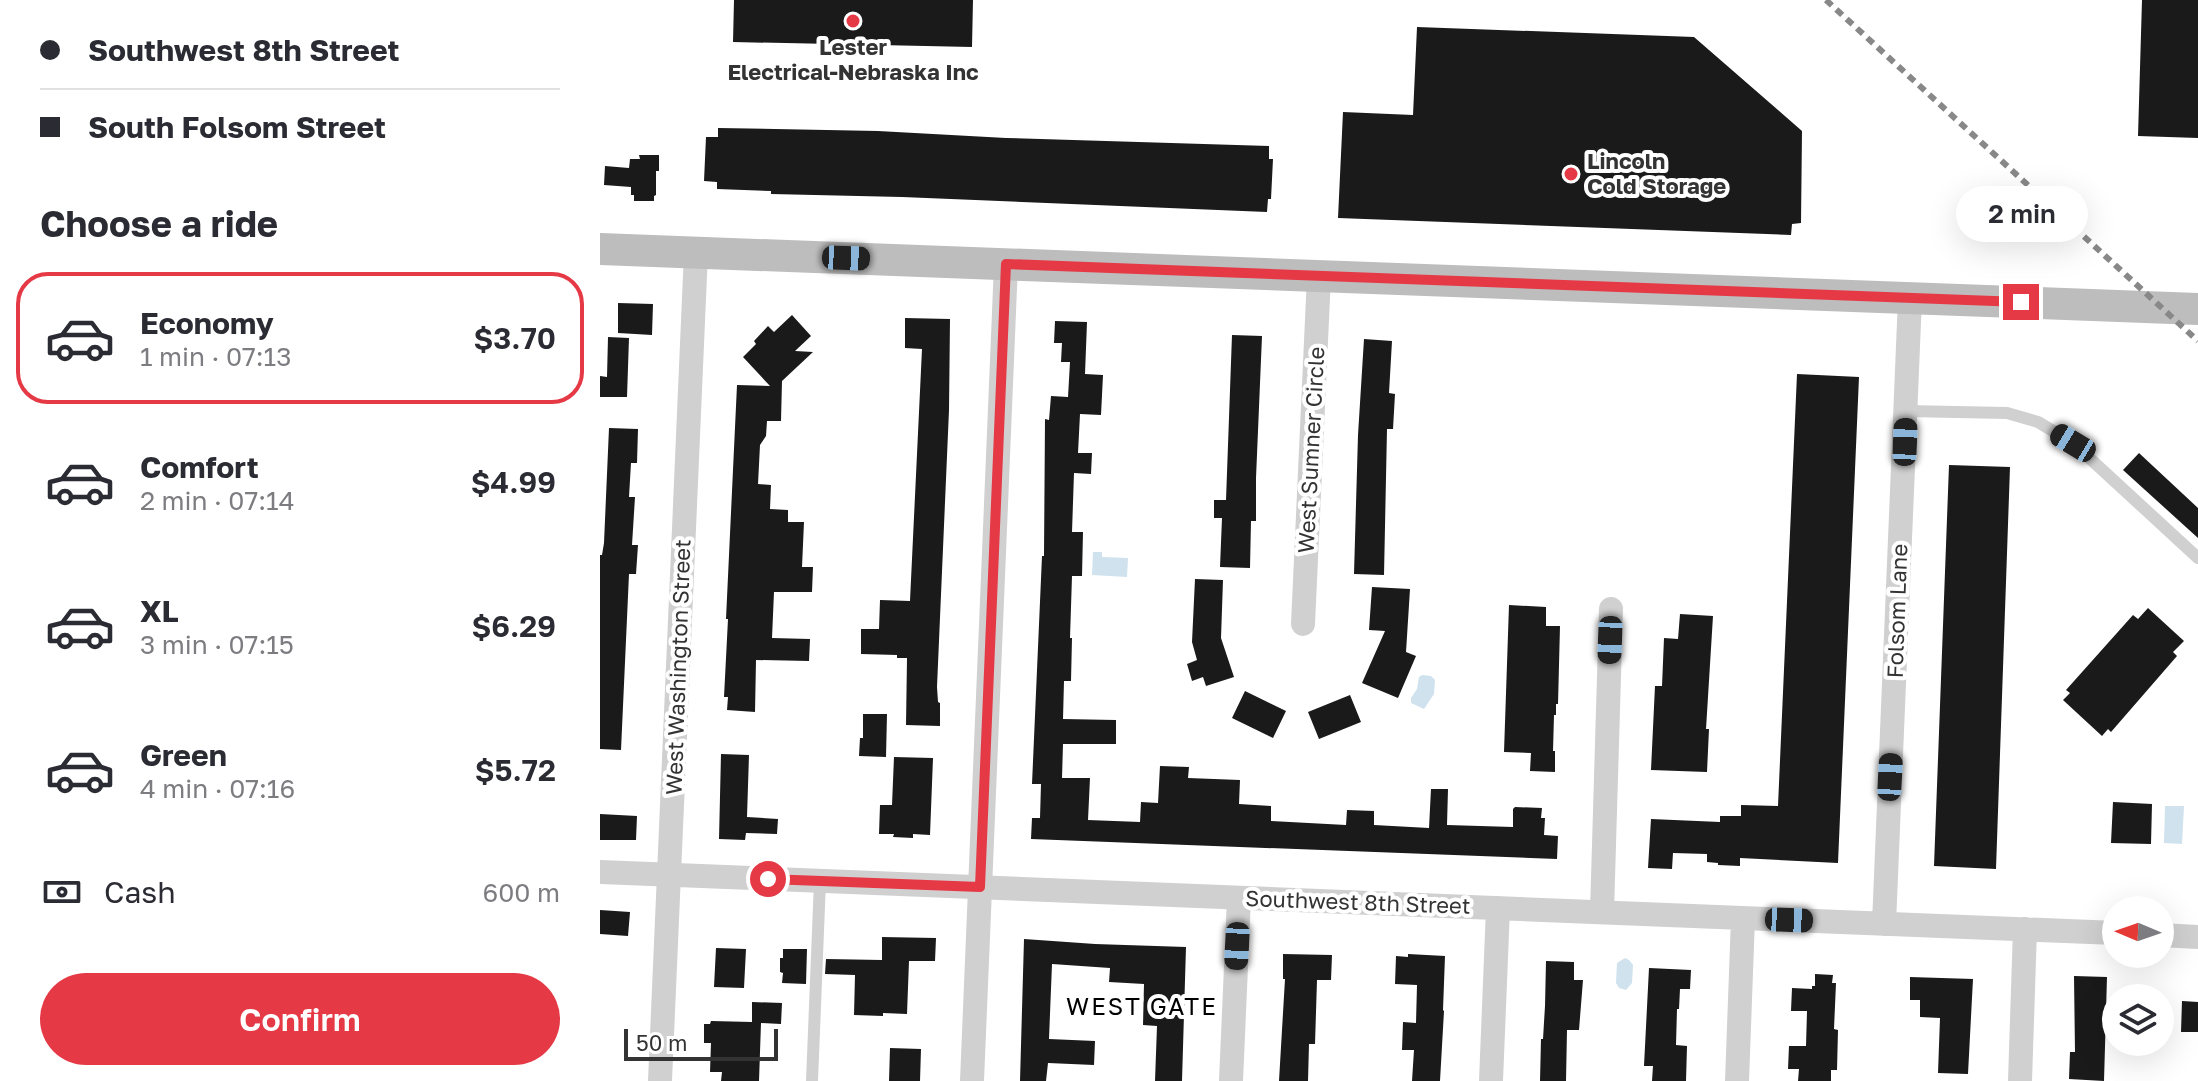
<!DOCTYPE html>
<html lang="en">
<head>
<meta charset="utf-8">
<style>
	body { margin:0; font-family:"Golos Text",sans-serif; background:#f2f2f3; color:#2b2b33; height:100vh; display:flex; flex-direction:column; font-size:30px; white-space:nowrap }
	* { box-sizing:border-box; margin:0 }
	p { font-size:26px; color:#7c7c81 }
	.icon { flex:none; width:44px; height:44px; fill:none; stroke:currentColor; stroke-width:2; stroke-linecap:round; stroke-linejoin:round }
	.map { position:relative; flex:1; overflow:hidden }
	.sheet { display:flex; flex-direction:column; background:#fff; width:600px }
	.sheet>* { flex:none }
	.banner { display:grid; align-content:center; height:176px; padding:0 40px; background:#fff }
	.needle { width:52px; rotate:272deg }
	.controls { position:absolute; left:1502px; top:896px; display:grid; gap:16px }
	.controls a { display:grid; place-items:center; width:72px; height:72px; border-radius:50%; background:#fff; box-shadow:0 8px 32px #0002; font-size:40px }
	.scale { position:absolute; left:24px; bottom:20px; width:154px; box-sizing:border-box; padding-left:8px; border:4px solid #333; border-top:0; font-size:22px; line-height:28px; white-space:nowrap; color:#333; -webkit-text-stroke:6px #fff; paint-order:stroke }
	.end { position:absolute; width:36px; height:36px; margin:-18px; border:10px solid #e63946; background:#fff; box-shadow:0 0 0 4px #fff }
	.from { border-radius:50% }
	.bubble { position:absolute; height:56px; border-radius:28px; background:#fff; box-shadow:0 8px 32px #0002; font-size:26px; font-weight:600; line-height:56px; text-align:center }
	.car { position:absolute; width:24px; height:48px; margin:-24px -12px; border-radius:10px; box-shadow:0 0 6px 2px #0007; background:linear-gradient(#222 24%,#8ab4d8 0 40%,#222 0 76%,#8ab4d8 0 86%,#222 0) }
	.banner b { display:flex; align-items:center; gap:28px; height:76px; font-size:30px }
	.banner b+b { border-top:2px solid #e1e1e2 }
	.banner i { width:20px; height:20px; background:#2b2b33 }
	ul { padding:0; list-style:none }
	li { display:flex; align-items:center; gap:24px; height:132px; margin:0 16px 12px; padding:0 24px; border:4px solid transparent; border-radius:32px }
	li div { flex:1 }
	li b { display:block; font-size:30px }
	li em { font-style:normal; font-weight:600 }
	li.active { border-color:#e63946 }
	li>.icon { width:72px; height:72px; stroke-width:1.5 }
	h2 { padding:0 40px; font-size:36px; line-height:96px }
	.pay { display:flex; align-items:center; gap:20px; height:88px; padding:0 40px; font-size:30px }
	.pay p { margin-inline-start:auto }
	.action { display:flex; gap:16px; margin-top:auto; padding:16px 40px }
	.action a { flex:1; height:92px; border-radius:48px; background:#e63946; color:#fff; font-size:32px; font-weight:600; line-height:92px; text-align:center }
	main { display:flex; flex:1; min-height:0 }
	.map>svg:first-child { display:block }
	.water { fill:#cfe2ee }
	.building { fill:#1a1a1a }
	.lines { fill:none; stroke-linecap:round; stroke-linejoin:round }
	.lane { stroke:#d0d0d0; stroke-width:12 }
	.street { stroke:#d0d0d0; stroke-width:24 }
	.secondary { stroke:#bdbdbd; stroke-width:32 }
	.rail { stroke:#888; stroke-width:6; stroke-dasharray:8 6; stroke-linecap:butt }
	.route { stroke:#e63946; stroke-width:10 }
	.poi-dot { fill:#e63946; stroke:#fff; stroke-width:3 }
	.labels { text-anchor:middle; stroke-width:8; stroke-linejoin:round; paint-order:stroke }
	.poi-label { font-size:22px; font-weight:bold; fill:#333; stroke:#fff }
	.street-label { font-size:22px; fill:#333; stroke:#fff }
	.neighbourhood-label { font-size:24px; letter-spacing:2px; fill:#000; stroke:#fff }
</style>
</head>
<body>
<main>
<section class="sheet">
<div class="banner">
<b><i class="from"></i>Southwest 8th Street</b>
<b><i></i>South Folsom Street</b>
</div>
<h2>Choose a ride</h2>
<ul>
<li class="active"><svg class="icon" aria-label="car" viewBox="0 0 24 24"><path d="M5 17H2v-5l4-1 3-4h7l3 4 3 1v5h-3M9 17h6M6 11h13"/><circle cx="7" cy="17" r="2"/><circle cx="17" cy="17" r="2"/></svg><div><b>Economy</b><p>1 min · 07:13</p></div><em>$3.70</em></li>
<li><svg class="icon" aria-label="car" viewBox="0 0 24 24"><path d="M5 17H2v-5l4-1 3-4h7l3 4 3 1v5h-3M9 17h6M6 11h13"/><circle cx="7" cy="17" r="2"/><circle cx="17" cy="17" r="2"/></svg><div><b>Comfort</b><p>2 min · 07:14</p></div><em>$4.99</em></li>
<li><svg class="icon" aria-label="car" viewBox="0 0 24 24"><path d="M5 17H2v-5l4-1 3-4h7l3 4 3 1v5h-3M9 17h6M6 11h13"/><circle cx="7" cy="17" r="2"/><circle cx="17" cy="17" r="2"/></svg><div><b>XL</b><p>3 min · 07:15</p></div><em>$6.29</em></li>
<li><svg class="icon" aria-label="car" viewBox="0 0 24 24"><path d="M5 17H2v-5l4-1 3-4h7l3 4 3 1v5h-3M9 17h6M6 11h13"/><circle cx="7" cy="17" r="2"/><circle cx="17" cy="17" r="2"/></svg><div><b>Green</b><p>4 min · 07:16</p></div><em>$5.72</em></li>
</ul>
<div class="pay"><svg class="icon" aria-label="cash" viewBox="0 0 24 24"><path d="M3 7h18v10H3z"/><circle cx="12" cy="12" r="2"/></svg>Cash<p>600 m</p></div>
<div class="action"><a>Confirm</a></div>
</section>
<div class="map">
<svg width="1598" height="1081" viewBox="0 0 1598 1081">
	<rect width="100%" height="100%" fill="#fff"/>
	<!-- water -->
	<path class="water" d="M493,552H502V557L528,558L527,577L492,575Z
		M822,675L831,676L835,680L834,694L824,709L811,703V698L817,689L819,677Z
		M1565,806H1584L1582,844L1564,843Z
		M1025,958L1029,960L1033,965L1032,983L1026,990L1019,988L1016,983L1017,963Z"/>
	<!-- building -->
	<path class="building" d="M134,0H373L372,47L133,42Z
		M1542,0H1598V138L1538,136Z
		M817,27L1094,37L1202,131L1201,223L1192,224L1191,235L738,218L743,112L813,115Z
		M118,128L278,131L406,138L669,146V159H673L671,199H668L667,212L302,197L171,194V191L117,189V182L104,181L106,137H118Z
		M39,155H59V171H56V195L54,196V201H34V195H31V187L4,185L5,166L29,168L30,159H40Z
		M18,303L53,304L52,335L18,333Z
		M192,315L211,336L195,351L213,352L182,381L181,421H167L166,436L160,445L158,484L171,485L170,509L188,510V522H204L202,567H213L212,592H174L172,638L210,639L209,661L156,660L155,712L127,710L128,697H124L128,619H126L137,385L170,386L143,357L156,344L154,341L168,326L174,332Z
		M305,318L350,319L349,410L337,687L338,702L340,703V726L306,725L307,658H297V655L261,654V629H279L280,600L310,601L322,349L305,348Z
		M455,321L487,322L485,374L503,375L501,415L480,414L478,453H492L491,474L474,473L472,532H483L482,576H472L470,638H472L471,681H464L463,719L516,720V744H463L462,778H490L488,820L540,822L541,802L558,803L560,766L589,767L588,778L640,780L639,804L671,806V821L746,825L747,810L774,811V825L829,828L831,789H848L847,825L913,827V809L915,807L942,808L941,818H945L944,835L958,836L957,859L431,839L432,818H440L441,784H432L442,556H444L445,419L449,420L451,396L468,397L470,362H461L462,343H454Z
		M632,335L662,336L656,478V521H651L650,568L620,567L622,518H614V500H626Z
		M8,337L29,338L27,397H0V376L7,377Z
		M764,339L792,341L789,393L795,394L793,429H787L784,575L754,574L758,435Z
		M1197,374L1259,377L1238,863L1140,858V866L1118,865V863L1107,862V854L1073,853L1072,869L1048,868L1051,819L1120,822V816H1141V805L1178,806Z
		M9,428L38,429L37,463H31L29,497H35L32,545H38L36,574H29L21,750L0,749V555H2L4,543Z
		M1539,453L1598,508V538L1523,470Z
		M1349,465L1410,467L1396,869L1334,866Z
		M595,579L623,580L621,638L634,677L606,686L603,677L592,681L587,664L597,660L592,642Z
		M772,587L810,589L806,652L816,656L798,698L762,683L785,631L769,630Z
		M909,605L946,607V626H960L958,704H956V715H954L953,751H955V772L930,771L931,753L904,752Z
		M1548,608L1584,641L1573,652L1577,656L1511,732L1508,729L1502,736L1463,700L1470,693L1466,690L1533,615L1538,619Z
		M1080,614L1113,616L1106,729H1109L1107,772L1051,770L1055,686H1062L1064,638L1078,639Z
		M645,691L686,711L673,738L632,718Z
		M750,695L761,722L719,739L708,712Z
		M263,714H287L286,757L259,756L260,738H263Z
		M121,754L149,755L147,817L178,819L177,834L146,833L145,840L119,839Z
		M294,757L333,758L330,835L313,834V838L293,837L294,834H279L280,805H292Z
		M1513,802L1552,804L1551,844L1511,843Z
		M0,814L37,816L36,840H0Z
		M0,910L30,912L28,936L0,934Z
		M282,937L336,938L335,961H309L307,1014L283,1013V1016L254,1015L255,975L225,974L226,959L282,960Z
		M424,939L495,944L586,947L582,1081H555L557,1026L543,1025L544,984L509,982L510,968L452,964L449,1039L495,1041L494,1065L448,1063L446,1081H420Z
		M116,948L146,949L144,988L114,987Z
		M183,949H207L206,984L182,983L183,973L180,972V958H183Z
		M683,954L732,955L731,980H717L715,1044H709L708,1081H679L685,979H683Z
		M808,954L845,956L843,1010L844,1011L840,1081H812L814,1050H802L803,1022L816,1023L817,985L795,984L796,956L808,957Z
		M946,961L974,962V980H983L979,1030H967L966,1081H940L941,1039H943L945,1006Z
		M1049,968L1091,970L1090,989H1080L1079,1009H1077L1076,1045L1087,1046L1086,1081H1052L1053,1066H1044Z
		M1215,974L1233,975L1232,983H1236L1234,1029L1238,1030L1237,1070H1231V1081H1198L1199,1069H1188L1189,1046H1206L1207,1011H1191L1192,988L1212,989V986H1215Z
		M1474,976L1507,977L1504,1081L1469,1079L1470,1052H1475Z
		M1310,977L1373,979L1368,1074L1338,1073L1340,1018L1320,1017V1000H1310Z
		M1582,1001L1598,1002V1032H1581Z
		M152,1002L182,1003L181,1024L161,1023L159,1081H121L122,1072H110L111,1043H104V1024H110L111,1021L152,1022Z
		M290,1048L321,1049L320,1081H289Z"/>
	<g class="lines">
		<!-- lane -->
		<path class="lane" d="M1306,411L1407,413L1438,422L1473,443L1598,558
			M212,1081L220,881"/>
		<!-- street -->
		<path class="street" d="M703,624L719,276
			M0,872L1516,933
			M1002,912L1011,609
			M1284,924L1310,298
			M1560,935L1598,937
			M60,1081L96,252
			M372,1081L406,264
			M631,1081L639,898
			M891,1081L898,908
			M1137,1081L1143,918
			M1420,1081L1425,929"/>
		<!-- secondary -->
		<path class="secondary" d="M0,249L1598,309"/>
		<!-- rail -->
		<path class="rail" d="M1226,0L1598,341"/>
	</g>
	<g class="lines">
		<!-- route -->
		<path class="route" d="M168,879L380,887L406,264L1421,302"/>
	</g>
	<!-- markers -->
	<g class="poi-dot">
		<circle cx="253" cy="21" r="8"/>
		<circle cx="971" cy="174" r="8"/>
	</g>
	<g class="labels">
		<!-- poi labels -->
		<g class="poi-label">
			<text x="253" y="55">Lester<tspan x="253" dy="25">Electrical-Nebraska Inc</tspan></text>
			<text x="987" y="169" text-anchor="start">Lincoln<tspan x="987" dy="25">Cold Storage</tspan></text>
		</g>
		<!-- street labels -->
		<g class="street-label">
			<text transform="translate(711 450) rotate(-87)" y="8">West Sumner Circle</text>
			<text transform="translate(1297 611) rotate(-88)" y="8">Folsom Lane</text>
			<text transform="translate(78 667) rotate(-88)" y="8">West Washington Street</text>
			<text transform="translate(758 902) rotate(2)" y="8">Southwest 8th Street</text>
		</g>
		<!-- neighbourhood labels -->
		<g class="neighbourhood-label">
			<text x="542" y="1015">WEST GATE</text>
		</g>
	</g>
</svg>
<div class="controls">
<a><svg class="needle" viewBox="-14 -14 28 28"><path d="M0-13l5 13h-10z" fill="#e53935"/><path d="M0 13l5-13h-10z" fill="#7c7c81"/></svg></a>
<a><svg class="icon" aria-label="layers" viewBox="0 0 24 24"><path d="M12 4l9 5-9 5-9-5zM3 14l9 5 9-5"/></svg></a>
</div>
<div class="scale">50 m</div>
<i class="end from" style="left:168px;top:879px"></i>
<i class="end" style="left:1421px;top:302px"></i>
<div class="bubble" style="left:1356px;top:186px;width:132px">2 min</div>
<i class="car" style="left:246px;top:258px;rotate:92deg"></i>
<i class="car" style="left:1305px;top:442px;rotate:2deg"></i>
<i class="car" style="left:1473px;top:443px;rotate:301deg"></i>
<i class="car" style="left:1010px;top:640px;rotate:182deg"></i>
<i class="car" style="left:1290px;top:777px;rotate:3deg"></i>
<i class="car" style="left:1189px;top:920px;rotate:92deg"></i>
<i class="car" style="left:637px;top:946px;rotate:183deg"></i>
</div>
</main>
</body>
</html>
